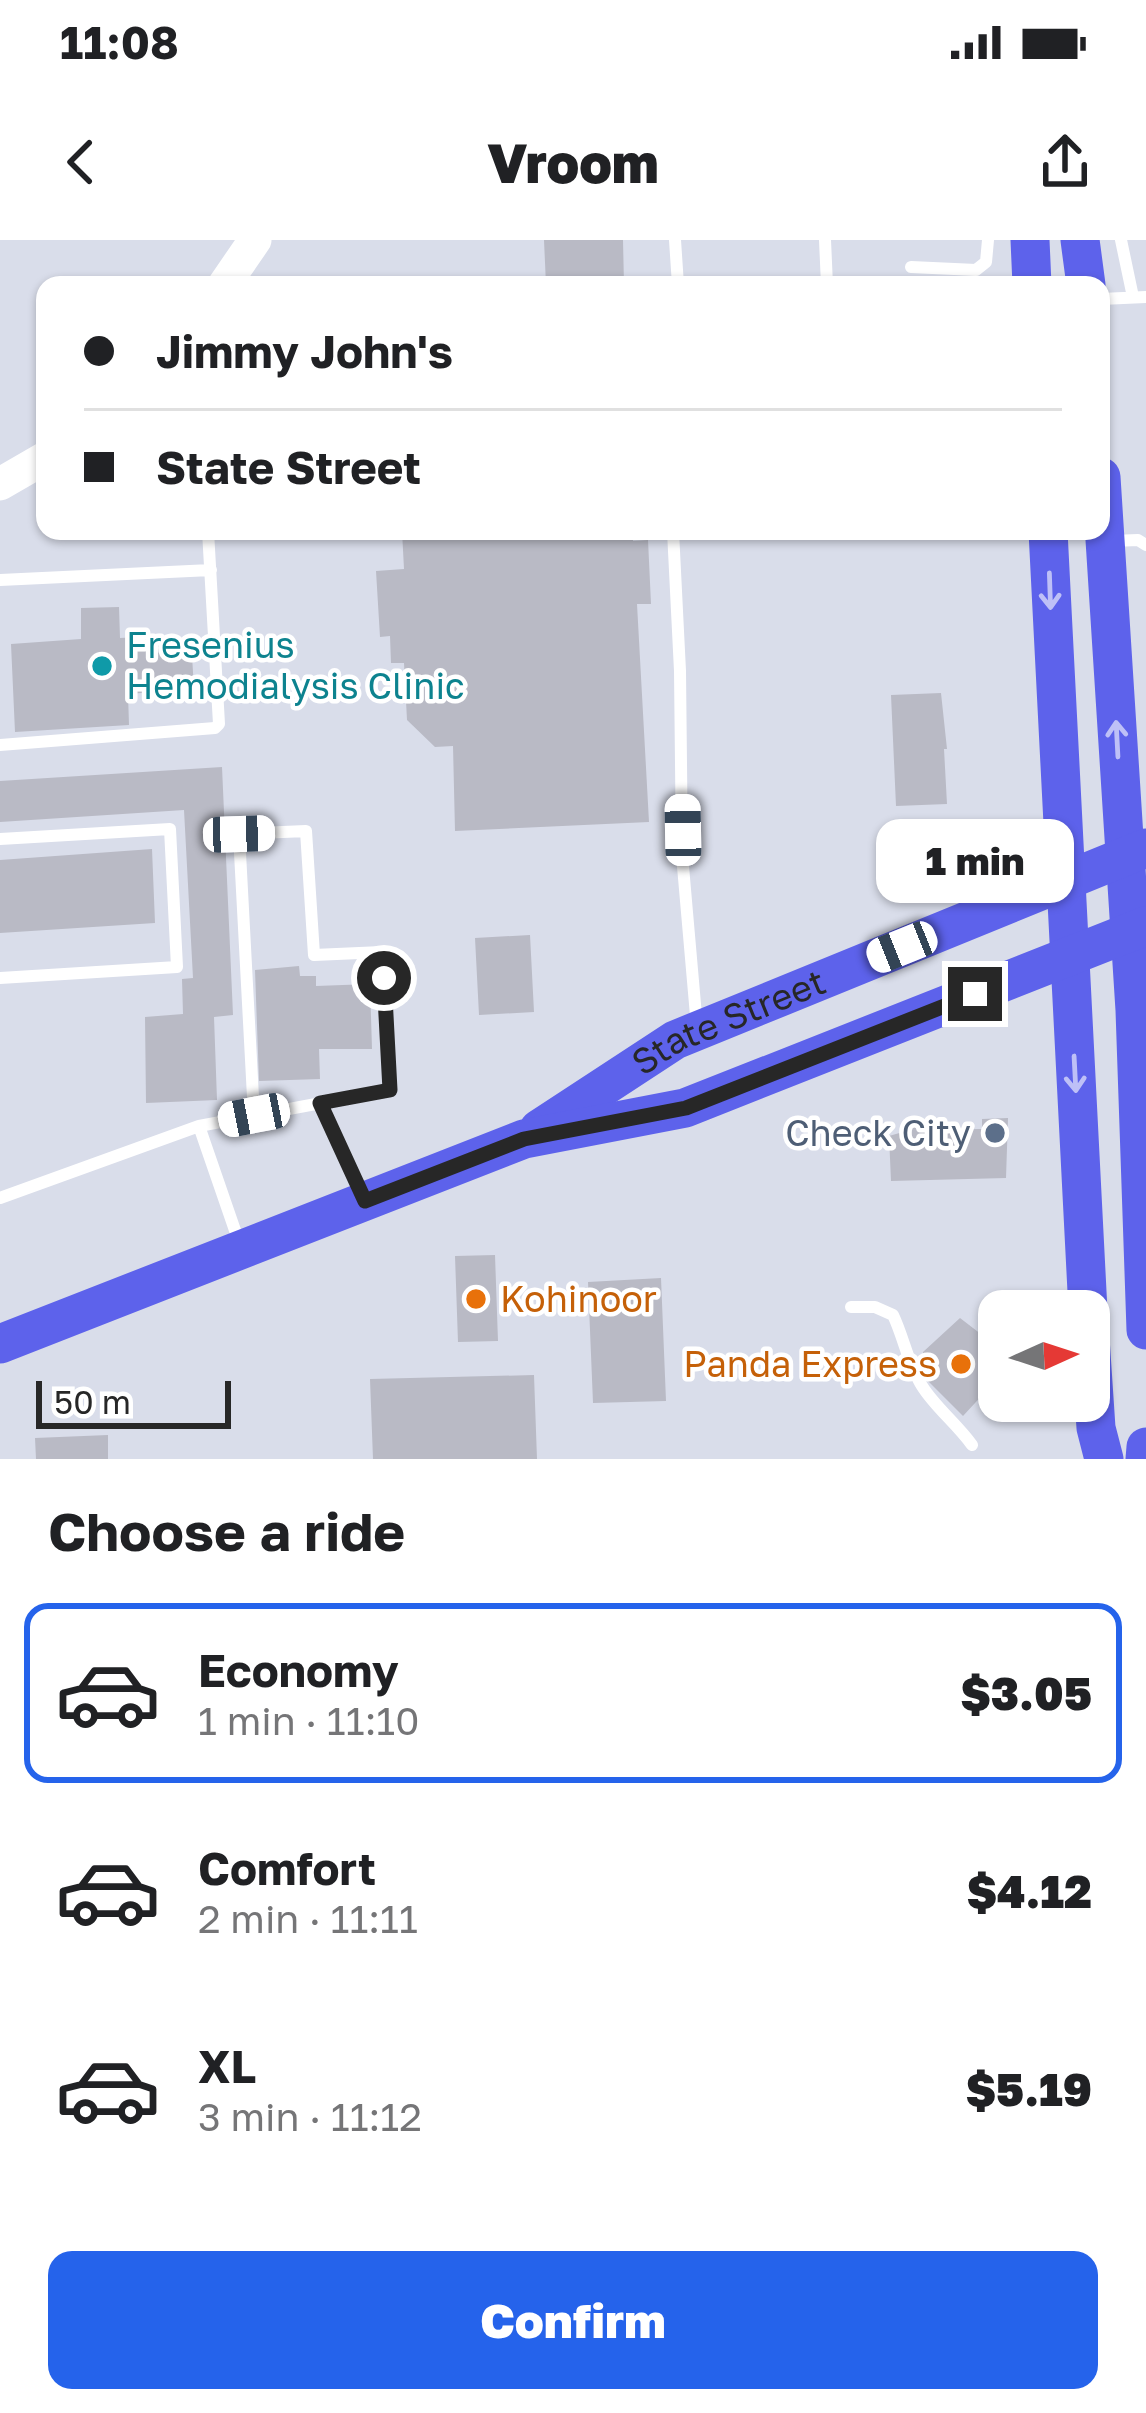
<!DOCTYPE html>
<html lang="en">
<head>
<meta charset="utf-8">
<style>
	body { margin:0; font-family:"Golos Text",sans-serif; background:#f6f6f6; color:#202124; height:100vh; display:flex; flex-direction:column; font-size:45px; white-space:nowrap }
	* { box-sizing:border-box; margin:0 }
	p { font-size:39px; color:#757577 }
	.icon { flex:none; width:66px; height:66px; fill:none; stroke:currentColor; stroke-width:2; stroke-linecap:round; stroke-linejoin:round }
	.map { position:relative; height:1219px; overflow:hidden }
	.details { display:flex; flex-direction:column; background:#fff; flex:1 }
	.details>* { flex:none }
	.guide { position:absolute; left:36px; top:36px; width:1074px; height:264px; border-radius:24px; box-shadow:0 3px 9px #0004; display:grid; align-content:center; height:264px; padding:0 48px; background:#fff }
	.needle { width:78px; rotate:87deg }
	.buttons { position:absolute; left:978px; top:1050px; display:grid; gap:24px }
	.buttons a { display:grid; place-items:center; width:132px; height:132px; border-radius:24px; background:#fff; box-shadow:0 3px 9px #0004; font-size:60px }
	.scale { position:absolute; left:36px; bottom:30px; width:195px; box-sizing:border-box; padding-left:12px; border:6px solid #272727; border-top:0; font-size:33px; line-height:42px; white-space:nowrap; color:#272727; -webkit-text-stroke:9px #fff; paint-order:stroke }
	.end { position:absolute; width:54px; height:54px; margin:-27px; border:15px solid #272727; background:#fff; box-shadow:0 0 0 6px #fff }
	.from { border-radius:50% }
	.bubble { position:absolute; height:84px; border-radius:24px; background:#fff; box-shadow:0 3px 9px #0004; font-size:39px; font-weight:800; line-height:84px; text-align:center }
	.car { position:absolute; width:36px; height:72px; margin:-36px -18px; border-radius:15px; box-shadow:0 0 9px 3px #0007; background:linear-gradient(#fff 24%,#345 0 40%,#fff 0 76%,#345 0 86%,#fff 0) }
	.guide b { display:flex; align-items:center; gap:42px; height:114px; font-size:45px }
	.guide b+b { border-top:3px solid #e0e0e0 }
	.guide i { width:30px; height:30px; background:#202124 }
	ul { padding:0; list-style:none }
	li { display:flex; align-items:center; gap:36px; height:180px; margin:0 24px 18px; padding:0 24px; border:6px solid transparent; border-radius:24px }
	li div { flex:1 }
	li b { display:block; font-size:45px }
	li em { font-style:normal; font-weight:800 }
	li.current { border-color:#2563eb }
	li>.icon { width:108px; height:108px; stroke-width:1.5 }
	h2 { padding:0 48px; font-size:54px; line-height:144px }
	.cta { display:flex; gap:24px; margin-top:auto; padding:24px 48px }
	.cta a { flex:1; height:138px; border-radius:24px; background:#2563eb; color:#fff; font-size:48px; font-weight:800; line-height:138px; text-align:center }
	.status { display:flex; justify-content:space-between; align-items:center; height:84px; padding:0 60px; background:#fff; direction:ltr }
	.status svg { height:33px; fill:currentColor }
	header { display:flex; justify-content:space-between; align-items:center; height:156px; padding:0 48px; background:#fff; font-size:54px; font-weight:800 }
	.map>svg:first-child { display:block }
	.building { fill:#b9bac5 }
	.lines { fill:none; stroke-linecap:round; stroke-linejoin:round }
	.lane { stroke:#fff; stroke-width:12 }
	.secondary { stroke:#fff; stroke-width:33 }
	.primary { stroke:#5d62eb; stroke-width:39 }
	.oneway { stroke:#bec0f7 }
	.route { stroke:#272727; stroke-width:15 }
	.culture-dot { fill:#0f9aa8; stroke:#fff; stroke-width:4.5 }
	.service-dot { fill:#5c6f8a; stroke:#fff; stroke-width:4.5 }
	.food-dot { fill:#e8710a; stroke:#fff; stroke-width:4.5 }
	.labels { text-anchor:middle; stroke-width:9; stroke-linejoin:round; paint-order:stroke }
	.culture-label { font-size:36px; fill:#0d838f; stroke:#fff; text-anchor:start }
	.street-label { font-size:36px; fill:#272727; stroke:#fff }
	.service-label { font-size:36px; fill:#4e5e75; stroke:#fff; text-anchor:end }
	.food-label { font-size:36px; fill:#c56008; stroke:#fff; text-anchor:start }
</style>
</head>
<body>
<div class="status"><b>11:08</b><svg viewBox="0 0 49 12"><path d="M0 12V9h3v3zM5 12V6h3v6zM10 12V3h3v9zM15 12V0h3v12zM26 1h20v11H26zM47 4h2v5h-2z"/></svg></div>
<header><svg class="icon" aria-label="back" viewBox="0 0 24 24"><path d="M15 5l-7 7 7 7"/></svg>Vroom<svg class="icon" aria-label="share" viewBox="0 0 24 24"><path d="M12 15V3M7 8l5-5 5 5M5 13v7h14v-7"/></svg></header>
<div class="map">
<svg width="1146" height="1219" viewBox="0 0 1146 1219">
	<rect width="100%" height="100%" fill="#d9ddea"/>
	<!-- building -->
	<path class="building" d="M544,0H623L624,45H546Z
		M402,291H633V301L648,300L651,364H637L649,582L455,591L453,506L435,507L407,480L404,423H391L390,396L380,397L376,331L404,329Z
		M119,367L120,398L178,395V399H191L194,449L128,454L129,485L15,492L11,404L81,399V368Z
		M941,453L947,509H944L947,564L896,566L891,455Z
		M222,527L233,775L214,777L217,860L146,863L145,777L183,774L182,739L193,738L184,570L0,582V541Z
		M152,609L155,683L0,693V620Z
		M530,695L534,772L479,775L475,698Z
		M299,726L300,736H316V746L370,744L372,809H319L320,839L259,841L255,730Z
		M1008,878L1006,938L891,941L889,896L903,892L902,885L928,884V890L982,889V879Z
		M495,1015L498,1101L458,1102L455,1016Z
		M661,1038L666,1161L593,1163L588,1042Z
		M960,1078L999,1108V1137L963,1176L924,1137L923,1112Z
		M534,1135L537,1219H373L370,1139Z
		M108,1195V1219H36L35,1198Z"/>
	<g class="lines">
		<!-- lane -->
		<path class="lane" d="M675,0L678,45
			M825,0L827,45
			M1121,0L1133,57
			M911,27L976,30L986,22L988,0
			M1101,59L1146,57
			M673,291L680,431L682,615L697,787
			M1113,301L1138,300L1146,305
			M0,340L211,330
			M0,505L215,488L219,484L208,291
			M0,599L170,589L177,727L0,738
			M320,863L362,955
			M199,886L390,850L382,712L314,715L306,591L239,594L254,876
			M0,958L199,886L239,1002
			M851,1067H875L893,1075C904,1098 908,1124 922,1146C935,1167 957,1184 972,1205"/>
		<!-- secondary -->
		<path class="secondary" d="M224,45L255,0
			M0,244L45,218"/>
		<!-- primary -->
		<g class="primary">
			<path d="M1030,0L1032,45"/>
			<path d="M1080,0L1086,45"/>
			<path d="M1101,237L1135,770L1146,1090"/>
			<path d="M1048,291L1088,1071"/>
			<path id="s1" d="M539,889L675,800L1146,608"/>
			<path d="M1089,1083L1096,1188L1104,1219"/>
			<path d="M0,1104L524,899L685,868L1146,686"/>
			<path d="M1145,1219L1146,1207"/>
		</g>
	</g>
	<!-- one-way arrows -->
	<defs><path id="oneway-shaft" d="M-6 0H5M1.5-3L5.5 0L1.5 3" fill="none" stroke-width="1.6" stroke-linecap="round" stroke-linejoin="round" transform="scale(3)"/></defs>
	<g class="oneway">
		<use href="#oneway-shaft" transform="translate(1050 351) rotate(88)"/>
		<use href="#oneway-shaft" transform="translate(1117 499) rotate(-93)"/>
		<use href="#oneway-shaft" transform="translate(1075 834) rotate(87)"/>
	</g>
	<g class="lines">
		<!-- route -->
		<path class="route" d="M384,738L390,850L320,863L365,961L524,899L686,868L975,754"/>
	</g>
	<!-- markers -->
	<circle class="culture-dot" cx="102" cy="426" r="12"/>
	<circle class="service-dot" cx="995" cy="893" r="12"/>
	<g class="food-dot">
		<circle cx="476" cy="1059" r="12"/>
		<circle cx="961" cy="1124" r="12"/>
	</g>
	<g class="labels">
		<!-- culture labels -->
		<g class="culture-label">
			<text x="126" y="418">Fresenius<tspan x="126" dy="41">Hemodialysis Clinic</tspan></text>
		</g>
		<!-- street labels -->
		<g class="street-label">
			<text dy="13" stroke="none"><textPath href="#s1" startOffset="219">State Street</textPath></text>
		</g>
		<!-- service labels -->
		<g class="service-label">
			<text x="971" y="906">Check City</text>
		</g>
		<!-- food labels -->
		<g class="food-label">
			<text x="500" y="1072">Kohinoor</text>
			<text x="937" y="1137" text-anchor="end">Panda Express</text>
		</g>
	</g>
</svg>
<div class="buttons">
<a><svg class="needle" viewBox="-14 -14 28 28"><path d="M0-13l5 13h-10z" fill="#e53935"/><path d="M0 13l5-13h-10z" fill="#757577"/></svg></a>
</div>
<div class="scale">50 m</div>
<i class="end from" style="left:384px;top:738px"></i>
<i class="end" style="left:975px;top:754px"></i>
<div class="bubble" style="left:876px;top:579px;width:198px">1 min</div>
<i class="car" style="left:683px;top:590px;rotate:359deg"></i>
<i class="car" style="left:239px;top:594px;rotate:88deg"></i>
<i class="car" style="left:902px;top:707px;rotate:248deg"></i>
<i class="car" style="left:254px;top:875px;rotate:259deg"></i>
<div class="guide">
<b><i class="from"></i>Jimmy John's</b>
<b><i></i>State Street</b>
</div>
</div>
<section class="details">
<h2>Choose a ride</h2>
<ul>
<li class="current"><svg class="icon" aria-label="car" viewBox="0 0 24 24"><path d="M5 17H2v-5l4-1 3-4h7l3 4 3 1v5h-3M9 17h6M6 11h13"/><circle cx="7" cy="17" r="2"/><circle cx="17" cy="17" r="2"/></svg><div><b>Economy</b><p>1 min · 11:10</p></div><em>$3.05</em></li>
<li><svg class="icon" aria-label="car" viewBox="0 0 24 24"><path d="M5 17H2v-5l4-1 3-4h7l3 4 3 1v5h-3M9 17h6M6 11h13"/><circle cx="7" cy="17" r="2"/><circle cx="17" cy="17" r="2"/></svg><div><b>Comfort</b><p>2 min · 11:11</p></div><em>$4.12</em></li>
<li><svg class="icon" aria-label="car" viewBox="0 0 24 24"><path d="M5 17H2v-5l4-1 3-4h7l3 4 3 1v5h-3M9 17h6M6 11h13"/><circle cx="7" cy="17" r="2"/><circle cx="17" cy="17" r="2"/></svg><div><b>XL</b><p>3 min · 11:12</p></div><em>$5.19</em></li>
</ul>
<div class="cta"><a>Confirm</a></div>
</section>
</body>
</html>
